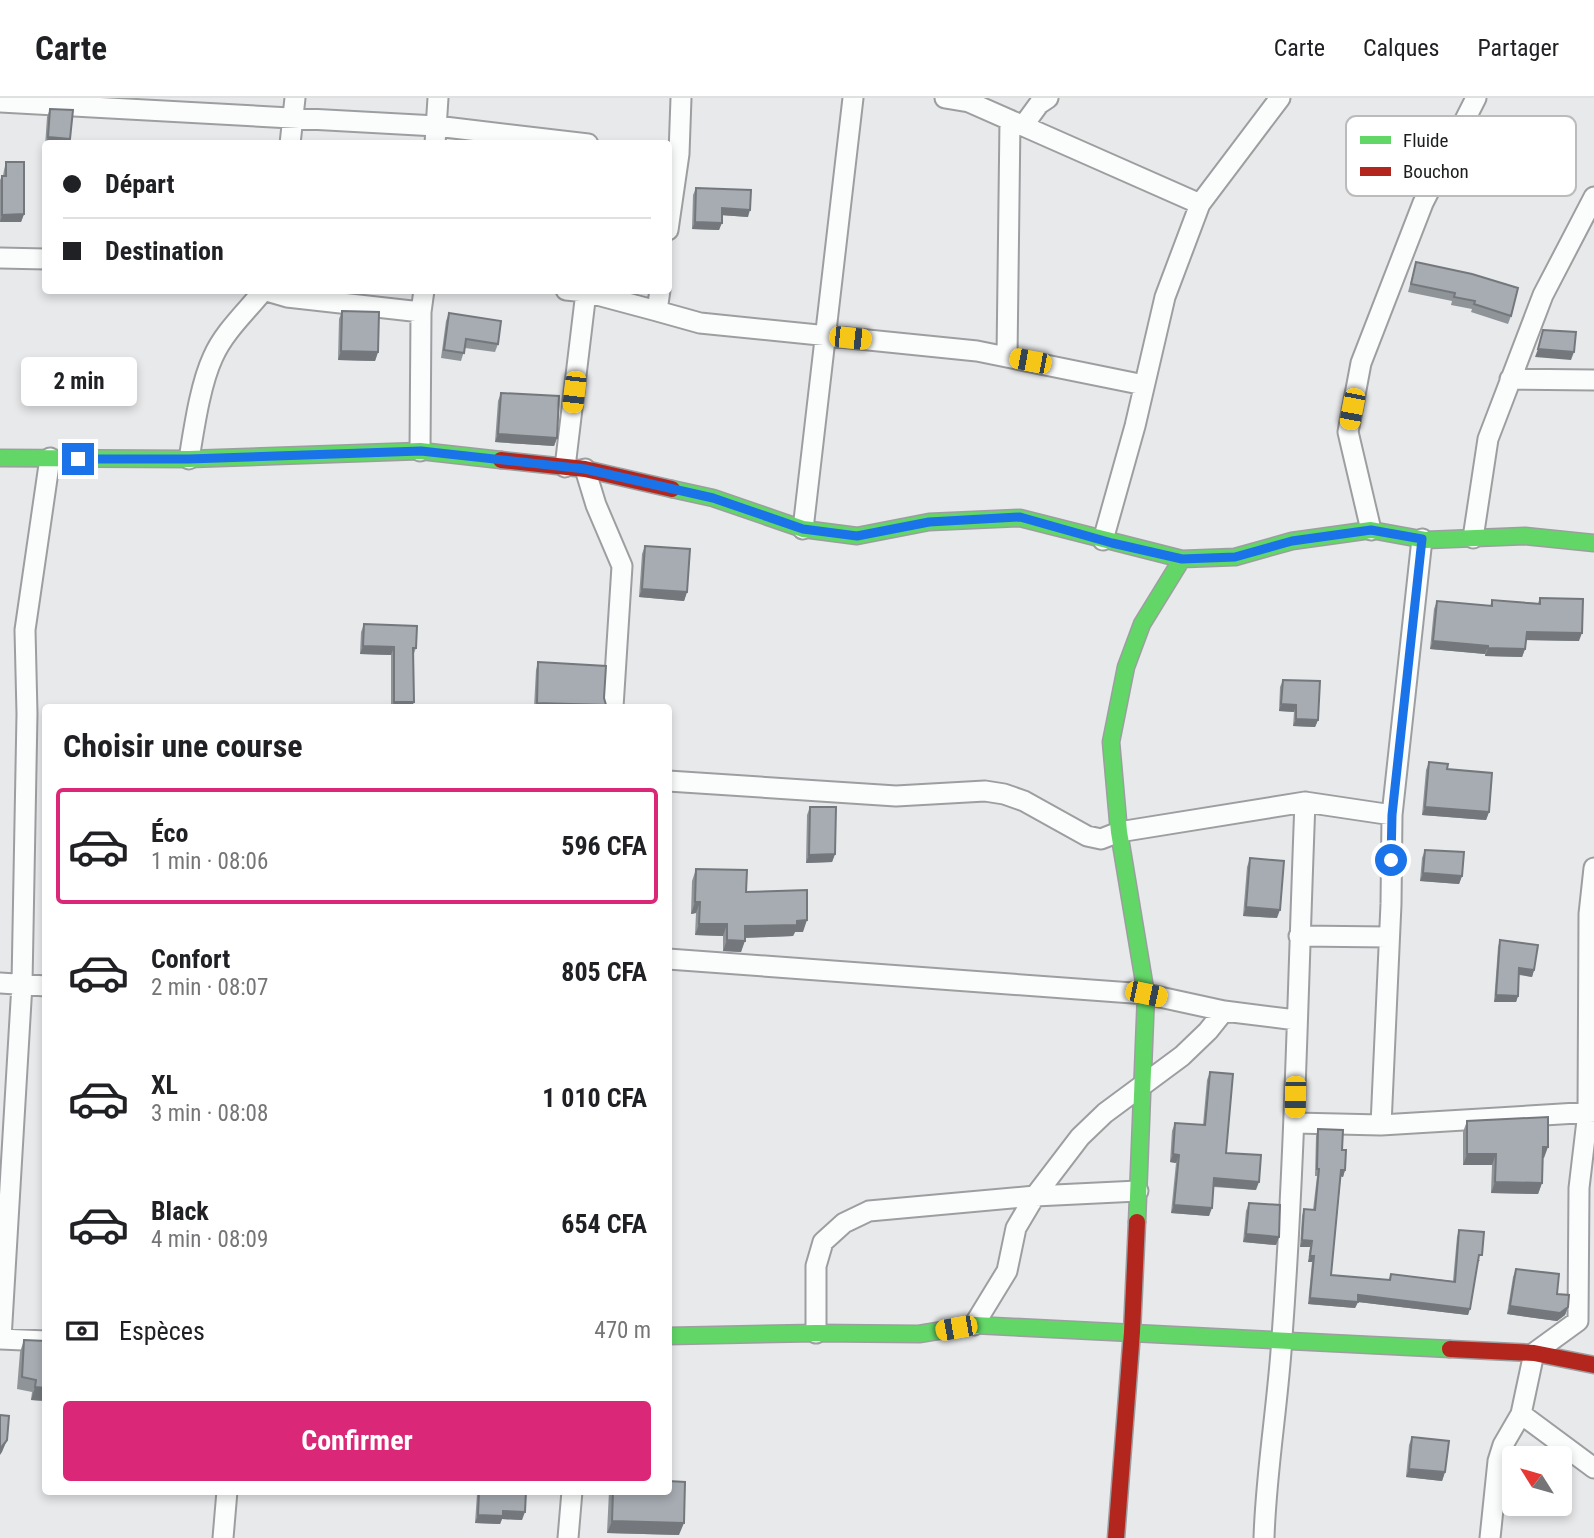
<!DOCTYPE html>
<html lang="fr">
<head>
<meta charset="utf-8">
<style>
	body { margin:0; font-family:"Roboto Condensed",sans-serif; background:#f2f2f2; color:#202124; height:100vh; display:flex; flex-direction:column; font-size:26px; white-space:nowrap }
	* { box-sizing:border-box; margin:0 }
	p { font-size:23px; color:#757577 }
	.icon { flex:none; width:38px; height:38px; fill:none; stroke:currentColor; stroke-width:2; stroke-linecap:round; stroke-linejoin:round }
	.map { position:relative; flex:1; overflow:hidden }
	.sheet { position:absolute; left:42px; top:606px; width:630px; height:791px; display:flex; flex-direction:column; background:#fff; border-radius:7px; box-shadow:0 4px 10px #0003 }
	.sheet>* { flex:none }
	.top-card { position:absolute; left:42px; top:42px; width:630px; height:154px; border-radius:7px; box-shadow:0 4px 10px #0003; display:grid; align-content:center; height:154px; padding:0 21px; background:#fff }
	.needle { width:46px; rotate:307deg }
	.buttons { position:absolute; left:1502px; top:1348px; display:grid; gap:14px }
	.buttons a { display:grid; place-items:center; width:70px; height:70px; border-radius:7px; background:#fff; box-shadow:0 4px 10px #0003; font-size:35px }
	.end { position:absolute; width:32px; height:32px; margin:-16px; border:9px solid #1a73e8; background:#fff; box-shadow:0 0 0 4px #fff }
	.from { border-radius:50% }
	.bubble { position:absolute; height:49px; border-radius:7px; background:#fff; box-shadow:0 4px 10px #0003; font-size:23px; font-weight:700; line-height:49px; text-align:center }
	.car { position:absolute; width:21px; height:42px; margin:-21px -10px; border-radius:9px; box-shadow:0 0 5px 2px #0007; background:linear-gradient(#f5c518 24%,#345 0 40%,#f5c518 0 76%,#345 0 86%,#f5c518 0) }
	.top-card b { display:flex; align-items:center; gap:24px; height:66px; font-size:26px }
	.top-card b+b { border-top:2px solid #e0e0e0 }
	.top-card i { width:18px; height:18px; background:#202124 }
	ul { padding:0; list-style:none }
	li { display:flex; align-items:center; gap:21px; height:116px; margin:0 14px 10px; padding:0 7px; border:4px solid transparent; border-radius:7px }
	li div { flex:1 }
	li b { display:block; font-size:26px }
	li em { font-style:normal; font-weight:700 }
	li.on { border-color:#db2777 }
	li>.icon { width:63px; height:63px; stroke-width:1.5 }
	h2 { padding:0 21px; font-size:32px; line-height:84px }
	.pay { display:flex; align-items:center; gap:18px; height:77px; padding:0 21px; font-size:26px }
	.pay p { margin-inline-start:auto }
	.action { display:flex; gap:14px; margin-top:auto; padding:14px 21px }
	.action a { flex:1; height:80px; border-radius:7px; background:#db2777; color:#fff; font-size:28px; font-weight:700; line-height:80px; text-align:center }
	header { display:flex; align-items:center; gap:42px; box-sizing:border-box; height:98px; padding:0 35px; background:#fff; border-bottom:2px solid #e0e0e0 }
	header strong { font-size:33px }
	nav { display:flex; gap:38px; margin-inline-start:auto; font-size:24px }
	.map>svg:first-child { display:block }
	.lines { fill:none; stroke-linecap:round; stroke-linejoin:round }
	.street-casing { stroke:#9c9ea0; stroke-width:23 }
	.fast-casing { stroke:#9c9ea0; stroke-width:19 }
	.jam-casing { stroke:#9c9ea0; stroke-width:19 }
	.street { stroke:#fbfcfc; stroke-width:19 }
	.fast { stroke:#63d668; stroke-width:16 }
	.jam { stroke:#b3261e; stroke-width:16 }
	.wall { fill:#8f9499 }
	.shaded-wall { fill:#74787d }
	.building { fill:#a6acb2; stroke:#74787d; stroke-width:2 }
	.route { stroke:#1a73e8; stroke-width:9 }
	.key { fill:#fff; stroke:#bbbbbc; stroke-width:2 }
	.key-label { font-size:19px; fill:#1b1d1e }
</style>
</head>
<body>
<header>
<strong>Carte</strong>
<nav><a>Carte</a><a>Calques</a><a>Partager</a></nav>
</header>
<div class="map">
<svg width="1594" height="1440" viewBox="0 0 1594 1440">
	<rect width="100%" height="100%" fill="#e7e9eb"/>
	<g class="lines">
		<defs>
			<path id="street" d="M945,0L969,4L1200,106
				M0,4L436,28L588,46
				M1023,28L1039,6L1048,0
				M290,46L295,0
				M435,46L438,0
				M668,55L679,56L681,0
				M668,132L679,56
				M0,160L46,161
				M263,192L287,199L421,214
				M566,192L586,194L657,213L660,192
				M657,213L700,225L977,253L1144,287
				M1007,259L1010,22
				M1510,281L1594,282
				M420,353L421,214L424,192
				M189,361C194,331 200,287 213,259C224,234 246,214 263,193
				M565,369L586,194
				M585,371L596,407L622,468L613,609
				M803,431L853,0
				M1371,432L1348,334L1361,265L1423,105L1476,0
				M1473,440L1488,341L1543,197L1594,99
				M1103,442L1135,328L1165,199L1200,106L1280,0
				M668,683L896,698L985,693L1004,696L1024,703L1087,738L1101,741L1119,734L1305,704L1392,717
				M1594,770L1589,816L1588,1014L1579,1090L1578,1223L1534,1255L1521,1316L1594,1370
				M1299,838L1389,839
				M668,861L1146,896L1224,913L1296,922
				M0,885L46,888
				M1295,1025L1381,1027L1594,1014
				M1381,1027L1391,806L1392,717L1422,441
				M974,1227L1007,1173L1016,1130L1035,1098L1080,1039L1105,1015L1182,958L1208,933L1224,913
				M816,1235V1168L823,1144L844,1125L869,1113L1035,1098L1138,1093
				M0,1241L46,1243
				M1,1241L22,886L27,616L25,532L50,360
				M223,1440L227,1393
				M568,1440L572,1393
				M1264,1440C1266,1372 1278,1307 1282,1239C1295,1061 1298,882 1305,704
				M1490,1440L1498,1363L1503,1347L1521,1316"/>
			<path id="fast" d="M0,360L189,361L420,353L501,362
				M672,391L713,400L803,431L857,438L929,424L1020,420L1182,461L1235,459L1292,443L1371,432L1426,442L1525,438L1594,445
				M1137,1124L1146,896L1119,734L1111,644L1126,569L1142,526L1182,461
				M668,1238L816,1235L919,1236L974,1227L1450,1251"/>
			<path id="jam" d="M501,362L585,371L672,391
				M1450,1251L1534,1255L1594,1267
				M1116,1440L1132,1234L1137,1124"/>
		</defs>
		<!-- street casing -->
		<use href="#street" class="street-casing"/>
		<!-- fast casing -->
		<use href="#fast" class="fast-casing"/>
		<!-- jam casing -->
		<use href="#jam" class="jam-casing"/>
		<!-- street -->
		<use href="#street" class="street"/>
		<!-- fast -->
		<use href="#fast" class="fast"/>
		<!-- jam -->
		<use href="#jam" class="jam"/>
	</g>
	<!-- wall -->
	<path class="wall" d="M50,11L70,41L69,46H46L45,48L47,19Z
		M6,64L24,116L21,124H0V82L2,78H3L4,72Z
		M696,90L748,119L722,117L719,132L692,131L693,97Z
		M1416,164L1511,218L1508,226L1471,214L1472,211L1451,207L1452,203L1408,194Z
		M342,213L378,254L375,263L338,262L339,221Z
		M449,215L498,246L495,254L465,250L461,263L441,260L446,223Z
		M501,295L557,340L554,348L495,344L498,303Z
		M645,448L687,494L684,503L639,499L642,456Z
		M1540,500L1579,543L1526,542L1525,551L1522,559L1485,558V556L1430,551L1434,511L1437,503L1490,508L1492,502L1538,505Z
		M364,526L416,550L413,558L412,609H391V557L360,556L361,534Z
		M538,564L604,600L605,609H534L536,572Z
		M1283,582L1318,622L1315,629L1293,628L1294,614L1279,613L1280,589Z
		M1429,664L1447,671L1489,714L1486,722L1422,717L1426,672Z
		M810,709L835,756L832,764L806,765L807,717Z
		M1425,752L1462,778L1459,786L1420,783L1422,760Z
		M1250,760L1277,820L1243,818L1247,769Z
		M696,771L746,794L803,834H795L793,838L745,840L741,854L723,853V838L695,837L696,815L691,816L692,783Z
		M1500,842L1534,872L1532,879L1519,877L1518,898L1516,904H1494L1498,849Z
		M1210,974L1226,1055L1256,1092L1214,1089L1209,1118L1171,1115L1176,1065L1170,1064L1172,1033L1175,1025L1203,1027L1207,982Z
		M1467,1023L1544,1060H1542V1085L1538,1096L1491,1095L1492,1067H1463V1034Z
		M1318,1031L1342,1052L1345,1072L1343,1079L1341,1078L1331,1177L1389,1182L1391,1176L1453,1183L1457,1139L1459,1132L1480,1163H1478L1468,1217L1358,1204L1355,1210L1308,1206L1312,1164H1308L1310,1149H1300L1302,1118L1304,1111L1313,1112L1317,1078H1315L1316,1038Z
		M1249,1105L1279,1139L1276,1147L1243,1144L1246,1113Z
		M1516,1171L1557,1196L1568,1209L1565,1217L1557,1223L1507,1216L1513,1179Z
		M24,1242L46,1303L31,1302L32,1294L17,1291L20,1254Z
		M1412,1339L1445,1374L1442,1383L1406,1379L1409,1347Z
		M461,1393H526L522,1422L502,1421L500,1426L475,1425L477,1396H461Z
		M609,1393H668L679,1437L607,1435Z"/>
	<!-- shaded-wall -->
	<path class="shaded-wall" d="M48,39L70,41L69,46H46L45,48Z
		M722,110L750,112L748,119L720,117Z
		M24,116L21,124H0L2,117Z
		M695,124L722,125L719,132L692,131Z
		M1538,251L1574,254L1571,262L1535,259Z
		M341,253L378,254L375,263L338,262Z
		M498,336L557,340L554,348L495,344Z
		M642,491L687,494L684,503L639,499Z
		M1527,534L1582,535L1579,543L1524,542Z
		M1433,543L1488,548L1485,556L1430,551Z
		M363,548L394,549L391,557L360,556Z
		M1488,550L1525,551L1522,559L1485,558Z
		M394,604H414L412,609H392Z
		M537,605L606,607L605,609H536Z
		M1281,606L1296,607L1294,614L1279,613Z
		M1296,621L1318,622L1315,629L1293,628Z
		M1425,709L1489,714L1486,722L1422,717Z
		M835,756L832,764L806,765L809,757Z
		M1423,775L1462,778L1459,786L1420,783Z
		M695,804H700L696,815L691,816Z
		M1246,809L1280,812L1277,820L1243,818Z
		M807,822L803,834H795L793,838L741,840L745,828Z
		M699,826H727L723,838L695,837Z
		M727,842L745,843L741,854L723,853Z
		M1519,870L1534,872L1532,879L1517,876Z
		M1496,897L1518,898L1516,904H1494Z
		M1543,1049H1548L1544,1060H1539Z
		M1173,1056L1179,1057L1176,1065L1170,1064Z
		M1467,1056H1496L1492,1067H1463Z
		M1341,1072H1345L1343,1079L1339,1078Z
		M1214,1080L1259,1084L1256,1092L1211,1088Z
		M1495,1084L1542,1085L1538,1096L1491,1095Z
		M1174,1107L1212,1110L1209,1118L1171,1115Z
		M1246,1136L1279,1139L1276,1147L1243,1144Z
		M1302,1142L1312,1143L1310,1149H1300Z
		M1310,1158H1314L1312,1164H1308Z
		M1358,1197L1470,1211L1468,1217L1358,1204L1355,1210L1308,1206L1310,1200Z
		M1510,1208L1568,1209L1565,1217L1557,1223L1507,1216Z
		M35,1289L46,1290V1303L31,1302Z
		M7,1342L2,1354L0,1357V1351Z
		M1409,1371L1445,1374L1442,1383L1406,1379Z
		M462,1393H478L477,1396H461Z
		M503,1413L525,1414L522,1422L502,1421L500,1426L475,1425L478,1417Z
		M612,1423L684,1425L679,1437L607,1435Z"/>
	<!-- building -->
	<path class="building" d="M50,11L73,12L70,41L48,39Z
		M6,64H24V116L2,117V78H6Z
		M696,90L751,92L750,112L722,110V125L695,124Z
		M1416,164L1472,176L1518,190L1511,218L1474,206L1475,203L1454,199L1455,195L1411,186Z
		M342,213L379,214L378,254L341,253Z
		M449,215L501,223L498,246L466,241L464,255L444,252Z
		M1543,232L1576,234L1574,254L1538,251Z
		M501,295L559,298L557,340L498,336Z
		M645,448L690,451L687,494L642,491Z
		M1540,500L1583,501L1582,535L1527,534L1525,551L1488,550V548L1433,543L1437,503L1492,508V502L1540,506Z
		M364,526L417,528L416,550H413L414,604H394V549L363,548Z
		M538,564L606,568L604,600L606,607L537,605Z
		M1283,582L1320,583L1318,622L1296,621V607L1281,606Z
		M1429,664L1448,666L1447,671L1492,675L1489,714L1425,709Z
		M810,709H836L835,756L809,757Z
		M1425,752L1464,754L1462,778L1423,775Z
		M1250,760L1284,763L1280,812L1246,809Z
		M696,771L747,772L746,794L807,792V822L797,823V827L745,828V843L727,842V826H699L700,804H695Z
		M1500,842L1538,847L1534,872L1519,870L1518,898L1496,897Z
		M1210,974L1233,976L1226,1055L1261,1057L1259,1084L1214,1080L1212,1110L1174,1107L1179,1057L1173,1056L1175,1025L1205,1027Z
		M1548,1019V1049H1543L1542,1085L1495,1084L1496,1056H1467V1023Z
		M1318,1031L1343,1032L1342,1052H1346L1345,1072H1341L1331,1177L1390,1182L1391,1176L1455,1184L1459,1132L1484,1134L1482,1157H1479L1470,1211L1358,1197V1204L1310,1200L1314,1158H1310L1312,1143L1302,1142L1304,1111L1315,1112L1319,1071H1317Z
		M1249,1105L1280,1107L1279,1139L1246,1136Z
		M1516,1171L1559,1176L1557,1196L1569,1197L1568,1209L1560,1215L1510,1208Z
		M24,1242L46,1243V1290L35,1289L36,1282L22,1279Z
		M0,1317L9,1318L7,1342L0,1351Z
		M1412,1339L1449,1343L1445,1374L1409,1371Z
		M668,1383L685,1384L684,1425L612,1423L613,1393H668Z
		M479,1393H526L525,1414L503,1413V1418L478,1417Z"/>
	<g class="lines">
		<!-- route -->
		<path class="route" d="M78,361H189L421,353L585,371L713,400L803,431L857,438L929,424L1020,419L1112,445L1182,461L1235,459L1292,443L1371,432L1422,441L1392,717L1391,762"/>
	</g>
	<!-- legend -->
	<rect x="1346" y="18" width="230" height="80" rx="10" class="key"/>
	<rect x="1360" y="38" width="31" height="8" fill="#63d668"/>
	<rect x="1360" y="69" width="31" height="9" fill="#b3261e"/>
	<g class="key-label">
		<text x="1403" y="49">Fluide</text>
		<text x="1403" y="80">Bouchon</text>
	</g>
</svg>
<div class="buttons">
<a><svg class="needle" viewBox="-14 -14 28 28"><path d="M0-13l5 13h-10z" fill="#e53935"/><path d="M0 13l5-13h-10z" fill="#757577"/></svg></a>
</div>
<i class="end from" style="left:1391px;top:762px"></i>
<i class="end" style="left:78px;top:361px"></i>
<div class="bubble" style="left:21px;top:259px;width:116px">2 min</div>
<i class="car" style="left:850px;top:240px;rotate:96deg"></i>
<i class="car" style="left:1030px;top:263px;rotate:281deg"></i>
<i class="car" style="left:574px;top:294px;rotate:187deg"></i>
<i class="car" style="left:1352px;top:311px;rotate:191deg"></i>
<i class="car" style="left:1146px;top:896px;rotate:102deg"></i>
<i class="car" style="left:1295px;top:999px;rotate:181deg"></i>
<i class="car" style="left:956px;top:1230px;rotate:260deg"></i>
<div class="top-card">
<b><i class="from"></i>Départ</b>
<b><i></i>Destination</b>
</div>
<section class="sheet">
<h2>Choisir une course</h2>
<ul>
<li class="on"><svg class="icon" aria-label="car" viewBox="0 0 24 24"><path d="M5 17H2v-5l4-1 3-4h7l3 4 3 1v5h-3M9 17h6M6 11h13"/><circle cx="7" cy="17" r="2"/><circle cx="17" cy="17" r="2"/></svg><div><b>Éco</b><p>1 min · 08:06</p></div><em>596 CFA</em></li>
<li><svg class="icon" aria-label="car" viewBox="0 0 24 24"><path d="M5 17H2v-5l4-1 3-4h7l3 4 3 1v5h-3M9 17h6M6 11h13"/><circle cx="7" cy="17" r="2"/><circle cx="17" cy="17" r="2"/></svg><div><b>Confort</b><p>2 min · 08:07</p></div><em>805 CFA</em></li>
<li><svg class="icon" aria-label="car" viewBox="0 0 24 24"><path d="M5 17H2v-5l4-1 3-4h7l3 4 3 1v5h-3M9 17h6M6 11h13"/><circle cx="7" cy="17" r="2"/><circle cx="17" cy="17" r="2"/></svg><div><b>XL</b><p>3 min · 08:08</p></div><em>1 010 CFA</em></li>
<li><svg class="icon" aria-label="car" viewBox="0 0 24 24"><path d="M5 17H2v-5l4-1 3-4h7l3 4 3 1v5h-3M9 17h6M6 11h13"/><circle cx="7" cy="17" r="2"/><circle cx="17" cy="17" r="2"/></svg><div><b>Black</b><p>4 min · 08:09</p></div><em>654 CFA</em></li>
</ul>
<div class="pay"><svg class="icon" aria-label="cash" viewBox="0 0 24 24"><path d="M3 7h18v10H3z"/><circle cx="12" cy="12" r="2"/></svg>Espèces<p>470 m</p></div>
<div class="action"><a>Confirmer</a></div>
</section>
</div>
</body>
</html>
